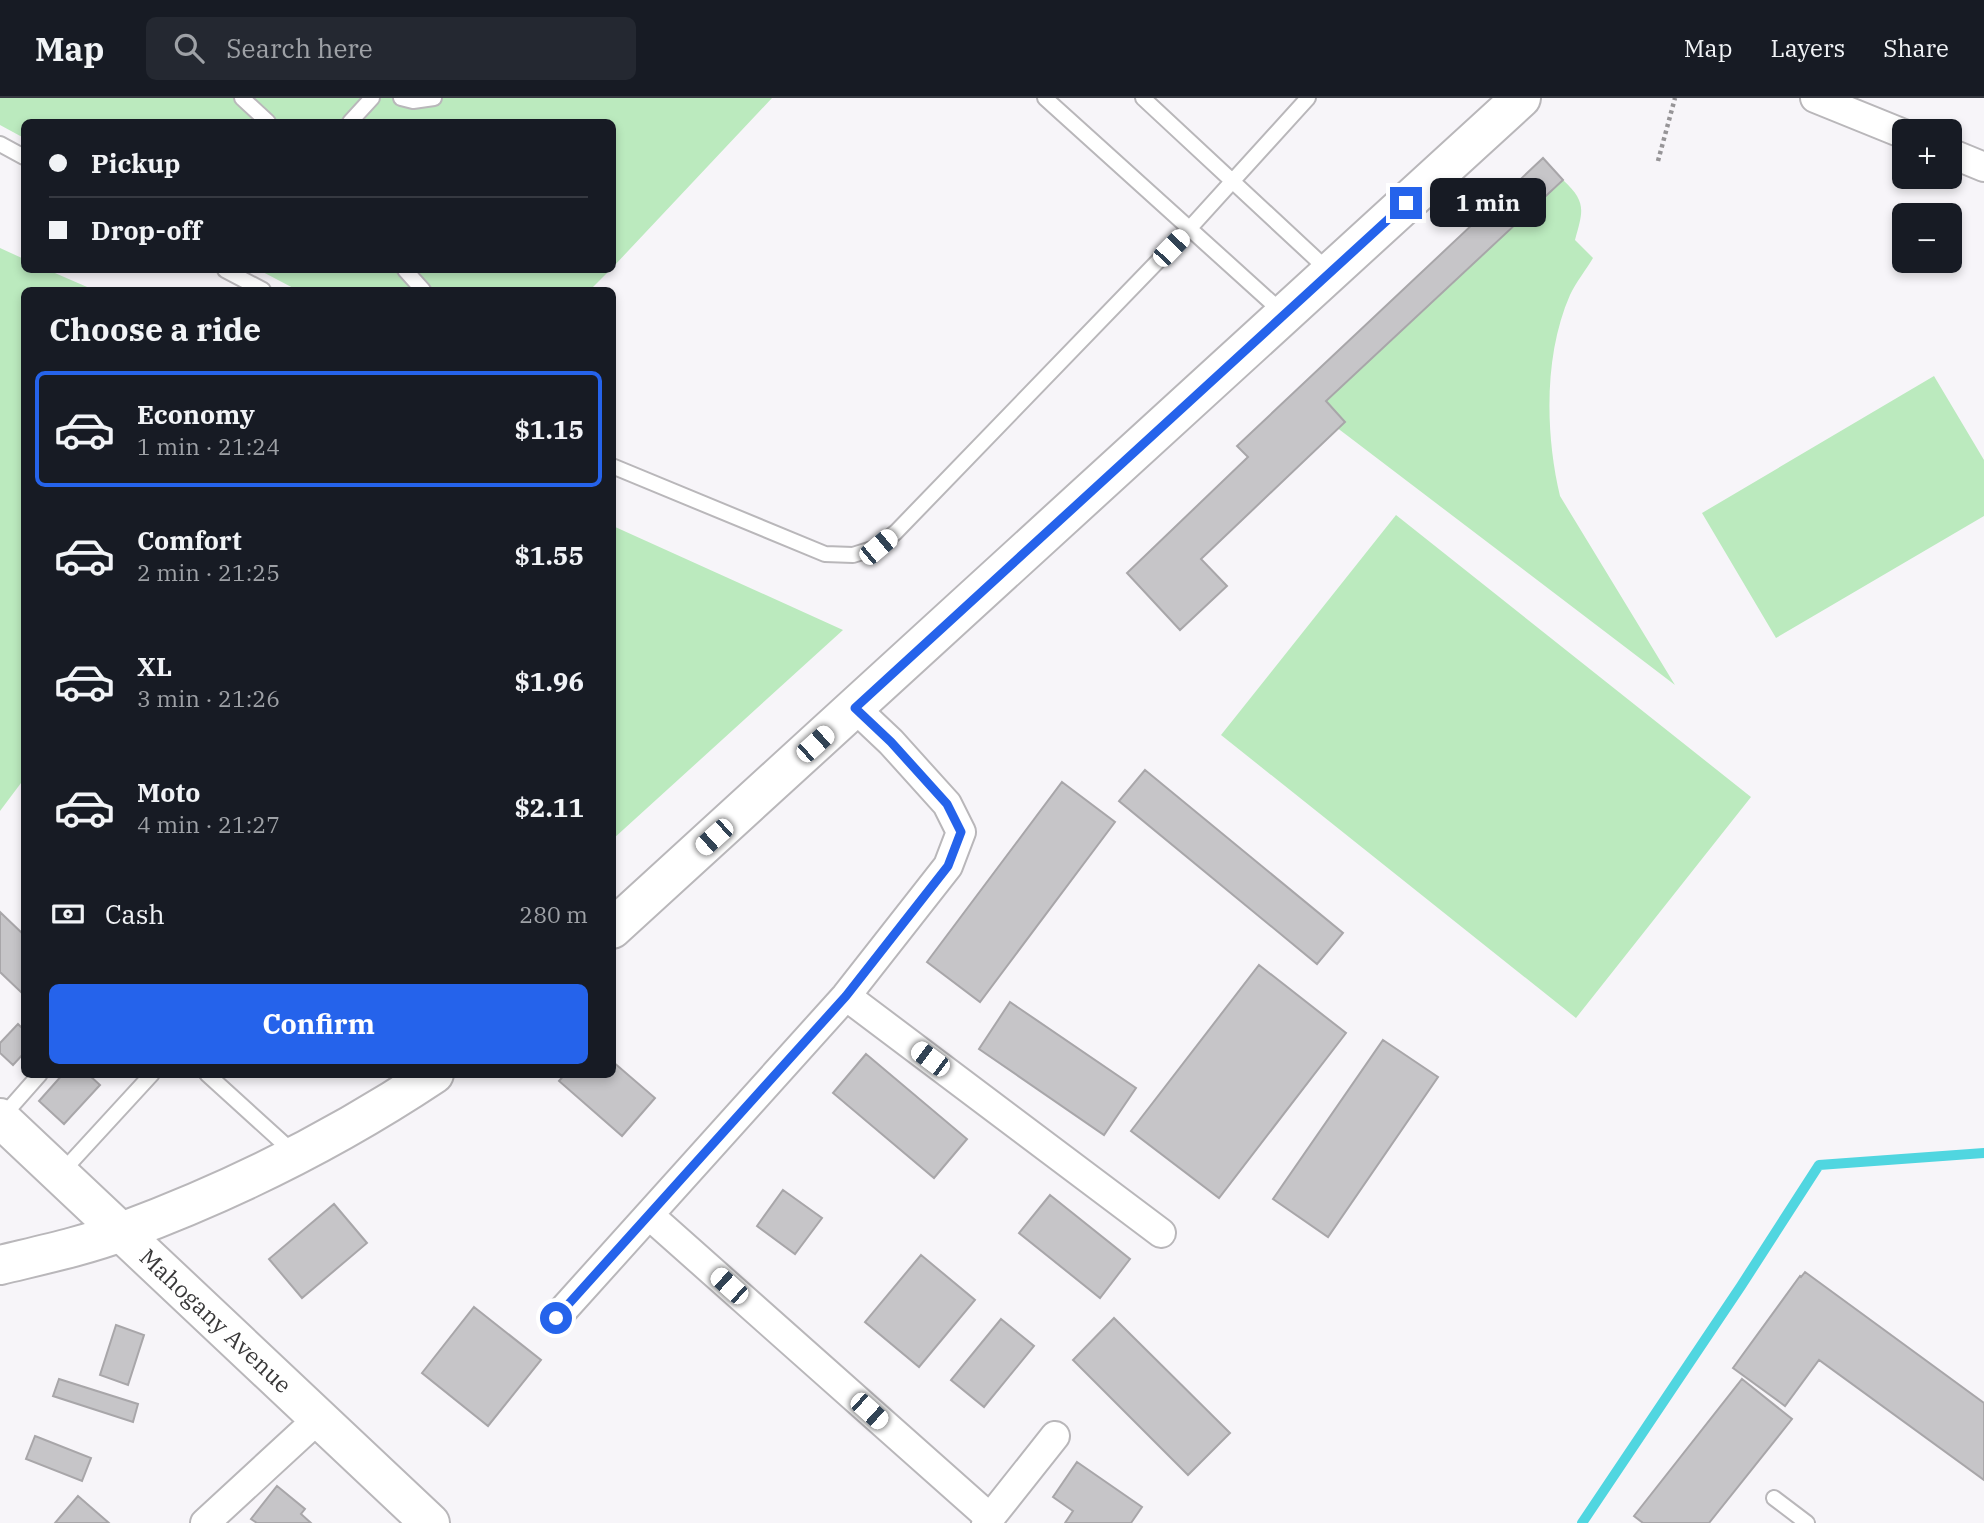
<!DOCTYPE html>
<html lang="en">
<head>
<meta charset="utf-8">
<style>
	body { margin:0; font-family:"IBM Plex Serif",serif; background:#242831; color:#f1f3f6; height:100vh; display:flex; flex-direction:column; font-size:26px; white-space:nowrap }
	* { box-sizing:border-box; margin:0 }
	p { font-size:23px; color:#9ea1a6 }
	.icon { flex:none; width:38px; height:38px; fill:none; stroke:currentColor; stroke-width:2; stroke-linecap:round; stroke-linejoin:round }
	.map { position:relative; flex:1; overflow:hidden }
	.details { position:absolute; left:21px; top:189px; width:595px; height:791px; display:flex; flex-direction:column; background:#171b24; border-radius:10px; box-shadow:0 4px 10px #0003 }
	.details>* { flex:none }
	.banner { position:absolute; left:21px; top:21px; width:595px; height:154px; border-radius:10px; box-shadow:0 4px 10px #0003; display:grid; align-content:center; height:154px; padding:0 28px; background:#171b24 }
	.controls { position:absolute; left:1892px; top:21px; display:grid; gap:14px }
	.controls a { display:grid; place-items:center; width:70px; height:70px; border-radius:10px; background:#171b24; box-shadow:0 4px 10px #0003; font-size:35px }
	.end { position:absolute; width:32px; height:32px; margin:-16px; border:9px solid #2563eb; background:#fff; box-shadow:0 0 0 4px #fff }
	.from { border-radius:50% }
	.bubble { position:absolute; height:49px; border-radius:10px; background:#171b24; box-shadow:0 4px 10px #0003; font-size:23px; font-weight:800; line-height:49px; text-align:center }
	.car { position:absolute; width:21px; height:42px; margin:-21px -10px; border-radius:9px; box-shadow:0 0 5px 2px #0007; background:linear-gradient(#fff 24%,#345 0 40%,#fff 0 76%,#345 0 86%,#fff 0) }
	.banner b { display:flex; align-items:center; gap:24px; height:66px; font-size:26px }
	.banner b+b { border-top:2px solid #363941 }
	.banner i { width:18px; height:18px; background:#f1f3f6 }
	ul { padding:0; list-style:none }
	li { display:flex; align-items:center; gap:21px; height:116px; margin:0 14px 10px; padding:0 14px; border:4px solid transparent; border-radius:10px }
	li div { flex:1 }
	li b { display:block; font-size:26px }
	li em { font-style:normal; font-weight:800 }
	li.active { border-color:#2563eb }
	li>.icon { width:63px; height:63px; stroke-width:1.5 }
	h2 { padding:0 28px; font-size:32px; line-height:84px }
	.pay { display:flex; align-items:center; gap:18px; height:77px; padding:0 28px; font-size:26px }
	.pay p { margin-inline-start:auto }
	.cta { display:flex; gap:14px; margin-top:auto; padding:14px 28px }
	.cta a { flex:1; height:80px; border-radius:10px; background:#2563eb; color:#fff; font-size:28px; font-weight:800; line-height:80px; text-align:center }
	header { display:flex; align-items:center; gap:42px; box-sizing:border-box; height:98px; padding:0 35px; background:#171b24; border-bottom:2px solid #363941 }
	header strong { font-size:33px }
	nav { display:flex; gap:38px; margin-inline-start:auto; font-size:24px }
	.search { width:490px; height:63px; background:#242831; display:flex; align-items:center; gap:18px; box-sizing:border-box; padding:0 24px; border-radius:10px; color:#9ea1a6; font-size:26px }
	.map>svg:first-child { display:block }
	.green { fill:#bbeabe }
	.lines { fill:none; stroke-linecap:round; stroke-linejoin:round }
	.stream { stroke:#50d6e0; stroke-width:10 }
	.building { fill:#c6c5c8; stroke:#a8a6a9; stroke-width:2 }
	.service-casing { stroke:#b9b7ba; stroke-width:18 }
	.minor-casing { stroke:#b9b7ba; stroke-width:32 }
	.secondary-casing { stroke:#b9b7ba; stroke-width:42 }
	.path { stroke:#969497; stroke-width:4.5; stroke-dasharray:3.5 3.5; stroke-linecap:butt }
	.service { stroke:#fff; stroke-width:14 }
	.minor { stroke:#fff; stroke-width:28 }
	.secondary { stroke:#fff; stroke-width:38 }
	.route { stroke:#2563eb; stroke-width:9 }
	.labels { text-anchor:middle; stroke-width:6; stroke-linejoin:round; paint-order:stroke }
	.street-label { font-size:23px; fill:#383738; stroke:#f7f5f9 }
</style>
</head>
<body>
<header>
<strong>Map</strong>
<div class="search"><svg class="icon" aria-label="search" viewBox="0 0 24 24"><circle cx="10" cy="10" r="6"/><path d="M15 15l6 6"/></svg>Search here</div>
<nav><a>Map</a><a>Layers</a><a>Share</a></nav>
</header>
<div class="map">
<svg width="1984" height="1425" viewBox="0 0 1984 1425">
	<rect width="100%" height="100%" fill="#f7f5f9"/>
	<!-- green -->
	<path class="green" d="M0,0H772L613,169L612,24H24V40L0,27Z
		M1563,82C1587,104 1583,113 1575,142L1593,160C1586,172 1576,184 1570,197C1544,256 1545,335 1560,398L1675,587L1315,313Z
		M0,150L24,161V172H48L94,192H24V681L0,713Z
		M259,172H610L590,192H297Z
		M1934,278L1984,362V418L1776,540L1702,415Z
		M1396,417L1751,699L1576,920L1221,637Z
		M613,428L843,532L613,741Z"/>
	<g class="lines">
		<!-- stream -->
		<path class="stream" d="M1582,1425L1741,1188L1819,1067L1984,1055"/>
	</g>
	<!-- building -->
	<path class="building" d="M1543,60L1563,82L1326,303L1345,324L1201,461L1227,488L1180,532L1127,475L1248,359L1237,348Z
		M1145,672L1343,835L1317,866L1119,703Z
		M1062,684L1115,724L980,904L927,864Z
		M0,814L24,837V897L0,874Z
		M1259,867L1346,935L1219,1100L1131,1033Z
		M1010,904L1136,990L1104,1037L979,951Z
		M18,926L24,932V955L13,967L0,955V945Z
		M1383,942L1438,979L1328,1139L1273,1101Z
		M866,956L967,1041L934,1080L833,995Z
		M612,963L655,1000L622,1038L559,983L565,976H612Z
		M63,976H88L100,987L64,1026L39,1003Z
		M783,1092L822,1120L795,1156L757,1128Z
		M1050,1097L1130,1161L1100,1200L1019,1135Z
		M334,1106L367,1145L302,1200L269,1161Z
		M921,1157L975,1202L919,1269L865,1224Z
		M1805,1174L1984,1305V1382L1819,1262L1785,1308L1733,1270L1800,1178L1801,1179Z
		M474,1209L541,1262L488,1328L422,1275Z
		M1114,1220L1230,1335L1188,1377L1073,1262Z
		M1001,1221L1034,1248L984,1309L951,1282Z
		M116,1227L144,1237L128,1287L100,1277Z
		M59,1281L138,1306L133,1324L53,1298Z
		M1742,1281L1792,1321L1709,1425H1643L1634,1418Z
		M35,1338L91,1360L82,1383L26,1361Z
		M1077,1364L1142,1409L1131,1425H1065L1073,1413L1053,1399Z
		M277,1388L305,1411L301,1416L311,1425H257L251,1421Z
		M78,1398L109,1425H55Z"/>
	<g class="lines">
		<defs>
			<path id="service" d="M242,0L268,24
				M401,0L413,3L434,0
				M1045,0L1283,215
				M1143,0L1329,173
				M350,24L372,0
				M0,46L24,59
				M225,172L263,192
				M405,172L423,192
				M612,368L825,456L853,457L878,449L896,434L1189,131L1308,0
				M207,976L294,1055
				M2,1019L40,976
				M61,1075L152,976
				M1774,1400L1807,1425"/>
			<path id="minor" d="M1815,0L1904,36
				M1950,55L1984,69
				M846,898L1161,1135
				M649,1117L990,1420
				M556,1220L846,898L948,768L961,734L947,706L891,644L855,610
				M205,1425L319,1320
				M986,1425L1055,1338"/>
			<g id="secondary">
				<path d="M612,831L1521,0"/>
				<path id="s1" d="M0,1020L430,1425"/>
				<path d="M0,1167C41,1157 84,1148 124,1133C232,1093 338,1040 434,976"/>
			</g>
		</defs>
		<!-- service casing -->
		<use href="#service" class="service-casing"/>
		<!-- minor casing -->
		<use href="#minor" class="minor-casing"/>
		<!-- secondary casing -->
		<use href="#secondary" class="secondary-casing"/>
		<!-- path -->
		<path class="path" d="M1658,63L1675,0"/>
		<!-- service -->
		<use href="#service" class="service"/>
		<!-- minor -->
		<use href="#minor" class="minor"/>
		<!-- secondary -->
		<use href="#secondary" class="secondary"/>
	</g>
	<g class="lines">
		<!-- route -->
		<path class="route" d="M556,1220L846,898L948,768L961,734L947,706L891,644L855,610L1406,105"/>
	</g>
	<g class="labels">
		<!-- street labels -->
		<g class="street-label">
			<text dy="8" stroke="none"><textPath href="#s1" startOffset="296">Mahogany Avenue</textPath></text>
		</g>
	</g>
</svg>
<div class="controls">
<a>+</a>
<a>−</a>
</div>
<i class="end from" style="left:556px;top:1220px"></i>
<i class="end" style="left:1406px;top:105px"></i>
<div class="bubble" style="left:1430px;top:80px;width:116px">1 min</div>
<i class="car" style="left:1171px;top:150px;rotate:44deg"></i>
<i class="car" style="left:878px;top:449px;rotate:50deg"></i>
<i class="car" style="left:815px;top:646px;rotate:48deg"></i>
<i class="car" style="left:714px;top:739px;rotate:228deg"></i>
<i class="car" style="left:930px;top:961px;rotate:307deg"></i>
<i class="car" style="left:729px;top:1188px;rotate:312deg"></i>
<i class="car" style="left:869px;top:1313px;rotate:132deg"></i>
<div class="banner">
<b><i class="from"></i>Pickup</b>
<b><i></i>Drop-off</b>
</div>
<section class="details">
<h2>Choose a ride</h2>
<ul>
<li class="active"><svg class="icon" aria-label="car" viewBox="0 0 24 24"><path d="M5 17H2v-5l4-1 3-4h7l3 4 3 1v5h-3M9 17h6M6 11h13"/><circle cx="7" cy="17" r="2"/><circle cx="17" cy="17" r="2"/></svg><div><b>Economy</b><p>1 min · 21:24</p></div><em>$1.15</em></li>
<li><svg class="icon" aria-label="car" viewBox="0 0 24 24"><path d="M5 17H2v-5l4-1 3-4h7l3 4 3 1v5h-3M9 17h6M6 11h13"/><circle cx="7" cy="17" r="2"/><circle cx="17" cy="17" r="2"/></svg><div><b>Comfort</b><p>2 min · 21:25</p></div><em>$1.55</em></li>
<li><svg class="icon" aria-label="car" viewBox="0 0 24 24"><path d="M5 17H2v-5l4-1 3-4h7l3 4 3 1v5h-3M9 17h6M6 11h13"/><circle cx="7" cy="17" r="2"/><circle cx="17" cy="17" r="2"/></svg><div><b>XL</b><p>3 min · 21:26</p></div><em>$1.96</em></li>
<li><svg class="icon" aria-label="car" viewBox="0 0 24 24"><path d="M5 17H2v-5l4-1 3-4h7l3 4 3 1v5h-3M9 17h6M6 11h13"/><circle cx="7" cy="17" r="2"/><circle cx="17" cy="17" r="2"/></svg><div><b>Moto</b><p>4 min · 21:27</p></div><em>$2.11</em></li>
</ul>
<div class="pay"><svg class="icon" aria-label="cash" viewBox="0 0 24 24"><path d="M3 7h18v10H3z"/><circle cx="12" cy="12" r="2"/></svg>Cash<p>280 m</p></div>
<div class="cta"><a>Confirm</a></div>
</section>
</div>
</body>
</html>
